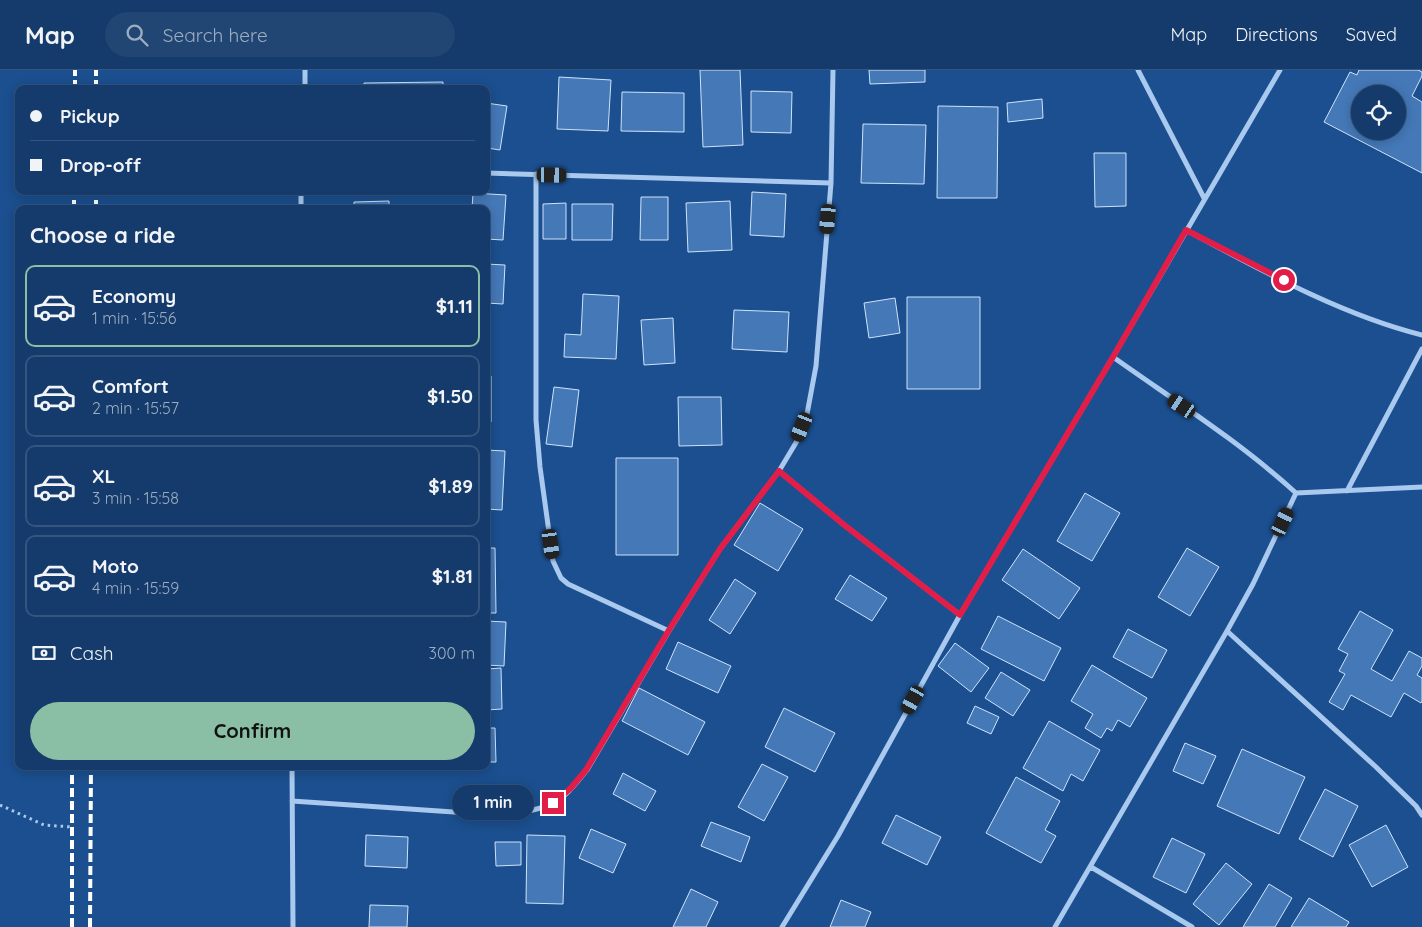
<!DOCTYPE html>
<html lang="en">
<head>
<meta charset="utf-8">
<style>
	body { margin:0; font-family:Quicksand,sans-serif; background:#214673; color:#f1f3f6; height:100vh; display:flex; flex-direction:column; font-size:19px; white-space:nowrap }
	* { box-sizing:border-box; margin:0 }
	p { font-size:16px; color:#9dadc1 }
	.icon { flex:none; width:28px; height:28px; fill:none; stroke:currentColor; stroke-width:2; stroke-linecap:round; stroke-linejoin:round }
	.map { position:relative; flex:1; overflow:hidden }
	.details { position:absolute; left:15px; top:135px; width:475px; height:565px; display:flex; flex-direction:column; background:#143b6b; border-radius:10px; box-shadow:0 2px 12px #0003,0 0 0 1px #33557e }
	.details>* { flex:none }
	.guide { position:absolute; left:15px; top:15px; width:475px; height:110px; border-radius:10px; box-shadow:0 2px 12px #0003,0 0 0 1px #33557e; display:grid; align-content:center; height:110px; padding:0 15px; background:#143b6b }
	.controls { position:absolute; left:1351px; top:15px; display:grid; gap:10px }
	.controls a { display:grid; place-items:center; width:55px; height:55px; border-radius:50%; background:#143b6b; box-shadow:0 2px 12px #0003,0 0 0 1px #33557e; font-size:25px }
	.end { position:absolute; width:22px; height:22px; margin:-11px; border:6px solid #e11d48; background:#fff; box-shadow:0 0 0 2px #fff }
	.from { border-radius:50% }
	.bubble { position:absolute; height:35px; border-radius:18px; background:#143b6b; box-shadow:0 2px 12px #0003,0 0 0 1px #33557e; font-size:16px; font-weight:700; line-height:35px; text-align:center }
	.car { position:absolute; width:15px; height:30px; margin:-15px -8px; border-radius:6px; box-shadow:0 0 4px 1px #0007; background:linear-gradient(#222 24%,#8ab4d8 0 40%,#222 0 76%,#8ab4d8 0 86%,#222 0) }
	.guide b { display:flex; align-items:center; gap:18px; height:48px; font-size:19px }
	.guide b+b { border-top:1px solid #33557e }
	.guide i { width:12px; height:12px; background:#f1f3f6 }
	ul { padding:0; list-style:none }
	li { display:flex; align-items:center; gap:15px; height:82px; margin:0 10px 8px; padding:0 5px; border:2px solid #33557e; border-radius:10px }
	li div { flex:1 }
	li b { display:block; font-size:19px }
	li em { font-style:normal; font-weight:700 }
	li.current { border-color:#8abfa5 }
	li>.icon { width:45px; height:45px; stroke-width:1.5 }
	h2 { padding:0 15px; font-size:22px; line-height:60px }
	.pay { display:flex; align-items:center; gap:12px; height:55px; padding:0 15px; font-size:19px }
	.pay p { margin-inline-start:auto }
	.primary-button { display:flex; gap:10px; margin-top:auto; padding:10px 15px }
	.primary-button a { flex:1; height:58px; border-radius:30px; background:#8abfa5; color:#111; font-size:20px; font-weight:700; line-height:58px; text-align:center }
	header { display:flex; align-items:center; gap:30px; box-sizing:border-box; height:70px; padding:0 25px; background:#143b6b; border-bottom:1px solid #33557e }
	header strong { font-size:24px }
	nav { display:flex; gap:28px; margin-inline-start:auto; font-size:18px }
	.search { width:350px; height:45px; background:#214673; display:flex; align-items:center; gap:12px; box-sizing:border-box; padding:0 18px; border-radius:28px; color:#9dadc1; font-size:19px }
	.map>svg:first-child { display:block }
	.building { fill:#4478b7; stroke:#cfe3fa; fill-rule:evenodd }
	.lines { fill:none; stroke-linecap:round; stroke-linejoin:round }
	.path { stroke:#a9c9ee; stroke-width:3; stroke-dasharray:2.5 4; stroke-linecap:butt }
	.street { stroke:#a9c9ee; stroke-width:5 }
	.rail { stroke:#fff; stroke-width:4; stroke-dasharray:9 4; stroke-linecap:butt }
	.route { stroke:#e11d48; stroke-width:6 }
</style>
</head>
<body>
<header>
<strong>Map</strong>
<div class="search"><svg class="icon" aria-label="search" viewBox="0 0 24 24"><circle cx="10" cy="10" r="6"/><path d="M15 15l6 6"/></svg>Search here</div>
<nav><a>Map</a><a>Directions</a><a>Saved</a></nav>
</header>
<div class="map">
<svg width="1422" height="857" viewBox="0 0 1422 857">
	<rect width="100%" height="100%" fill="#1b4f8f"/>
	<!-- building -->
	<path class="building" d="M700,0H740L743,75L703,77Z
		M869,0H925V12L870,14Z
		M1359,0H1418L1422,2V6L1412,26L1422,32V103L1324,52L1350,2L1357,5ZM1360,24H1398V61H1360Z
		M559,7L611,10L608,61L557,59Z
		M443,12V19H364V13Z
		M751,21L792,22L791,63L751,62Z
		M622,22L684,23V62L621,61Z
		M1042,29L1043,48L1008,52L1007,33Z
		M486,33L507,36L500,80L487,78L489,64L486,63Z
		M938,36L998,37L997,128H937Z
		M863,54L926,55L924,114L861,113Z
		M1094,83H1126V136L1095,137Z
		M752,122L786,124L784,167L750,165Z
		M473,123L506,125L503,170L486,169V139H472Z
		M641,127H668V170H640Z
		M389,131V139H354V132Z
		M730,131L732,180L688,182L686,133Z
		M566,133V169H543V134Z
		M572,134H613L612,170H572Z
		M486,194L505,195L503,234L486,233Z
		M583,224L619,226L616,289L564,287L565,264L581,265Z
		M907,227H980V319H907Z
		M895,228L900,263L869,268L864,233Z
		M734,240L789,242L787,282L732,279Z
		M673,248L675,293L644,295L641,250Z
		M486,306H491V352H486Z
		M554,317L579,320L572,377L546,374Z
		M678,327H721L722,375L679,376Z
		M486,380L505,381L502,440L486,439Z
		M616,388H678V485H616Z
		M1085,423L1120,443L1092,491L1057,471Z
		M760,433L803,459L778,501L734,475Z
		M486,478H495L496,543H486Z
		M1187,478L1219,497L1190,546L1158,527Z
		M1023,479L1080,518L1059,549L1002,510Z
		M850,505L887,528L872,551L835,529Z
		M735,509L756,523L730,564L709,550Z
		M1360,541L1393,560L1371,599L1392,611L1409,581L1422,588V596L1417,605L1422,608V631L1421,633L1404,623L1391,647L1351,625L1343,640L1329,632L1345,604L1339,601L1348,584L1338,579Z
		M998,546L1061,578L1044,611L981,579Z
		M486,551L506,552L504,596L486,595Z
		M1128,559L1167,580L1152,608L1113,587Z
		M678,572L731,596L718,623L666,599Z
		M955,573L989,598L971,622L938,596Z
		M1092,595L1147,628L1130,657L1118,650L1112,661L1107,658L1101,668L1085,658L1093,644L1071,631Z
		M501,598L502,639L486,640V599Z
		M1001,602L1030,620L1013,646L985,628Z
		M639,618L705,652L688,685L622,651Z
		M975,636L999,647L991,664L967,653Z
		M784,638L835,663L815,702L765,677Z
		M1049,651L1100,680L1083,711L1071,704L1063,721L1023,698Z
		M486,658H495L496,692H486Z
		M1185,673L1216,686L1203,714L1173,701Z
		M1242,679L1305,707L1279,764L1217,736Z
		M762,694L788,707L764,751L738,737Z
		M623,703L656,721L645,741L613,724Z
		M1016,707L1060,731L1045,760L1056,766L1041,793L986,763Z
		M1325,719L1358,736L1333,787L1299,769Z
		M896,745L941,767L927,795L882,773Z
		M711,752L750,767L741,792L701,776Z
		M1386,755L1408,797L1372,817L1349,775Z
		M591,759L626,774L613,803L579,788Z
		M366,765L408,767L407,798L365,796Z
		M527,765L565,766L563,834L526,833Z
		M1172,768L1205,784L1186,823L1153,807Z
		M495,772H521V795L496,796Z
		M1226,793L1252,814L1219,855L1193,834Z
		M1269,814L1292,828L1275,857H1243Z
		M691,819L718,832L706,857H673Z
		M1309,828L1349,852L1346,857H1291Z
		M841,830L871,842L865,857H830Z
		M370,835L408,836L407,857H369Z"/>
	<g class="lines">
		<!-- path -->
		<path class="path" d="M0,735L44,755L72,757"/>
		<!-- street -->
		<path class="street" d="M1138,0L1204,128
			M305,19V0
			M486,103L831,113
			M536,104V350L540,397L553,491L561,508L568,514L669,561
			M301,139V121
			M1186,160C1259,199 1341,245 1422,265
			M779,401L843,454L960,545
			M1347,421L1422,279
			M1296,423L1422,417
			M1227,561L1376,697L1416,736L1422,745
			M292,696L293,857
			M292,731L483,744C506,743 531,744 553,733C567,726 577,712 587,700L669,561L720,479L779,401L797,371L807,344L816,296L831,113L833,0
			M1091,797L1192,857
			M782,857L838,766L960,545L1113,287
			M1055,857L1227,561L1253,514L1296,423C1240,372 1175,331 1113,287L1280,0"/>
		<!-- rail -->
		<path class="rail" d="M75,19V0
			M96,19V0
			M74,139V121
			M96,139V121
			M72,857V696
			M90,857L91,696"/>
	</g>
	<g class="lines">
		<!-- route -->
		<path class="route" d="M553,733L570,719L586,700L669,560L720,479L779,401L843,454L960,545L1113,287L1186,160L1284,210"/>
	</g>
</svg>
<div class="controls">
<a><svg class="icon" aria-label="locate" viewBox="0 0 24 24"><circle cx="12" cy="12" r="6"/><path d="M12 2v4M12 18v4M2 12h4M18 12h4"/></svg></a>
</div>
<i class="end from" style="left:1284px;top:210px"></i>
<i class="end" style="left:553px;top:733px"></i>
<div class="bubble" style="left:452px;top:715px;width:82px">1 min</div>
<i class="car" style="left:552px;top:105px;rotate:91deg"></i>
<i class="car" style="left:828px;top:149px;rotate:185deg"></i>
<i class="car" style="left:1182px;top:336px;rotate:304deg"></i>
<i class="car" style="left:802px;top:357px;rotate:202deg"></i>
<i class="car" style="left:1283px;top:452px;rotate:25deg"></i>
<i class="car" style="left:551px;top:474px;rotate:172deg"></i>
<i class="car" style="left:913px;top:630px;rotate:209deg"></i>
<div class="guide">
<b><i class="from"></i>Pickup</b>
<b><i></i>Drop-off</b>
</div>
<section class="details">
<h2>Choose a ride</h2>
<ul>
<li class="current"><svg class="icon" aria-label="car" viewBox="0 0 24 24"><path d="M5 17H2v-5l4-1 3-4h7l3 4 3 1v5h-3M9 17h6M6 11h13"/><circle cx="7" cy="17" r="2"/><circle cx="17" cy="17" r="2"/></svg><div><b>Economy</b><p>1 min · 15:56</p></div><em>$1.11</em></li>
<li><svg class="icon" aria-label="car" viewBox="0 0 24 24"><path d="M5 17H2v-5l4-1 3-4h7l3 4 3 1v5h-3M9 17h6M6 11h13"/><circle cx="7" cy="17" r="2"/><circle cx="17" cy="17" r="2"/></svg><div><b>Comfort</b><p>2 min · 15:57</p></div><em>$1.50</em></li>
<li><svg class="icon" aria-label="car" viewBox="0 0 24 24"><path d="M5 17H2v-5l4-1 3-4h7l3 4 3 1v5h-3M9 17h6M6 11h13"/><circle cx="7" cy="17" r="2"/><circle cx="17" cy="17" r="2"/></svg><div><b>XL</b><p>3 min · 15:58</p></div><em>$1.89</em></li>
<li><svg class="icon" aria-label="car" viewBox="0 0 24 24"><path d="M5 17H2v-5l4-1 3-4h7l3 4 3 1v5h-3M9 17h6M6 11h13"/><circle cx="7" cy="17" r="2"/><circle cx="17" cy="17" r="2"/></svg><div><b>Moto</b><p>4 min · 15:59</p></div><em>$1.81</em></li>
</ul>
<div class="pay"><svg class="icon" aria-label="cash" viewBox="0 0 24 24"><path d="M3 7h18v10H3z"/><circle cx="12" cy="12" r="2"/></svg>Cash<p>300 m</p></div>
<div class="primary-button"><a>Confirm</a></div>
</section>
</div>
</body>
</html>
